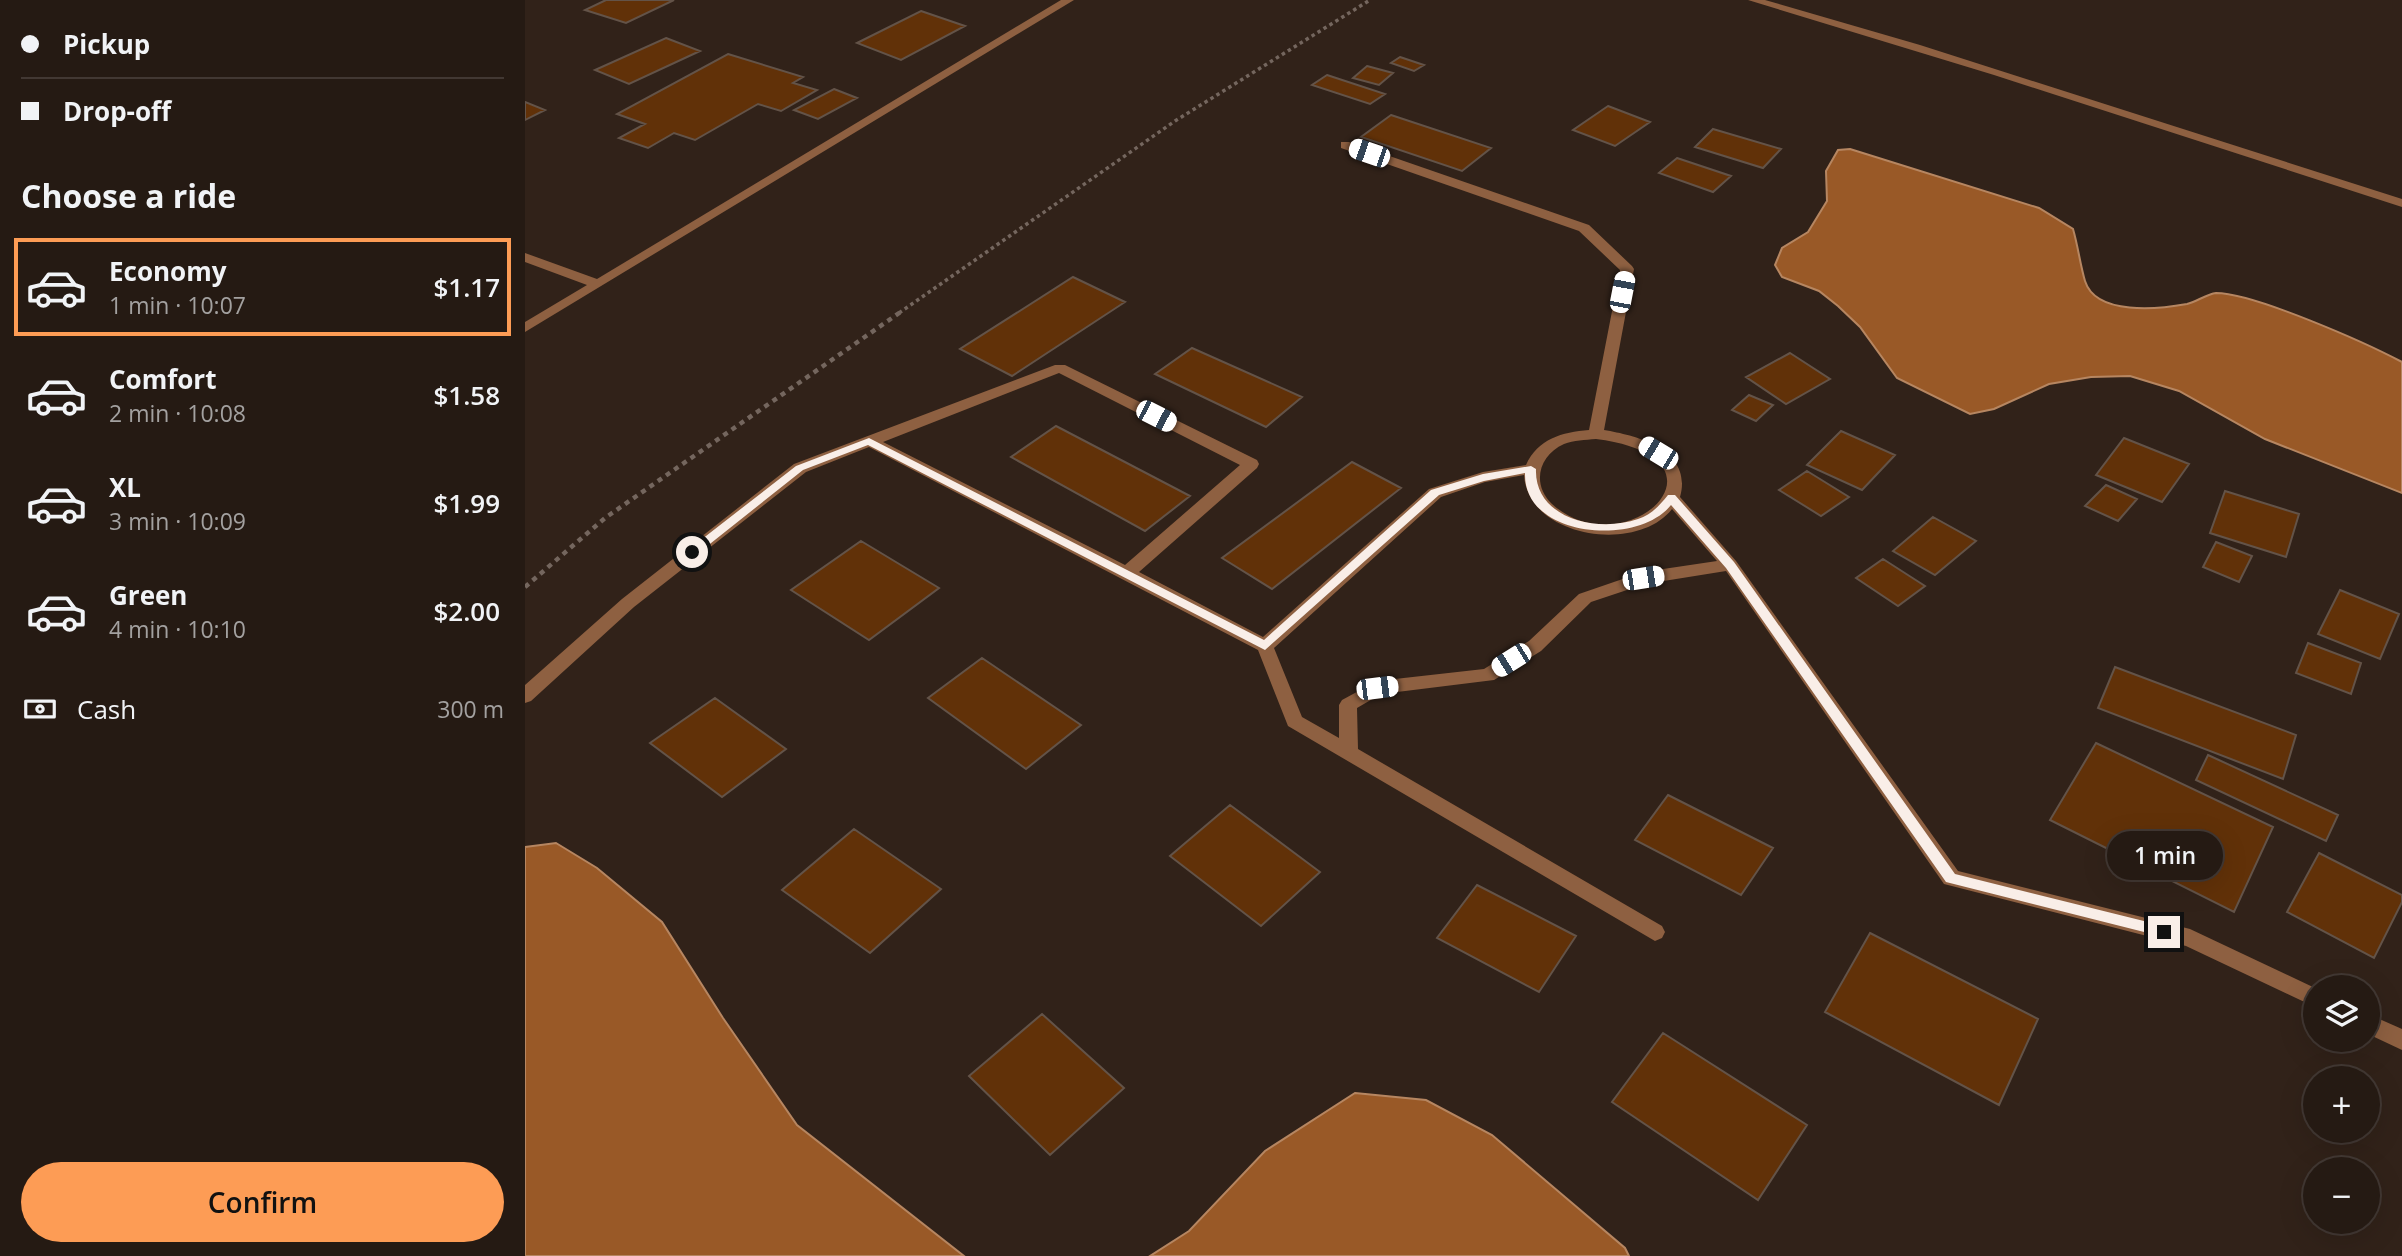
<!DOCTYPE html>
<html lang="en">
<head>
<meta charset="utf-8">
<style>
	body { margin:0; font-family:"Open Sans",sans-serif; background:#312721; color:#f1f3f6; height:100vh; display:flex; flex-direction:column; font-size:26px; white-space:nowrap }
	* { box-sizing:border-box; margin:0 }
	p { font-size:23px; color:#a3a1a0 }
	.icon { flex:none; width:38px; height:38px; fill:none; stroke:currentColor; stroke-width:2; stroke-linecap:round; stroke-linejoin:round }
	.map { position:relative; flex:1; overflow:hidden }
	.panel { display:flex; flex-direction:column; background:#251a13; width:525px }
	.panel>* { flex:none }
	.top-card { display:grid; align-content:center; height:154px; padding:0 21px; background:#251a13 }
	.buttons { position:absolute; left:1778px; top:975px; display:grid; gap:14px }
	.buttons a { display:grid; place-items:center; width:77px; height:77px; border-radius:50%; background:#251a13; box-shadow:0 7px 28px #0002,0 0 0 2px #423833; font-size:35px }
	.end { position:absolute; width:32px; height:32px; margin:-16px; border:9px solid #f9eee8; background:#111; box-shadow:0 0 0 4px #111 }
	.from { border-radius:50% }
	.bubble { position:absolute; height:49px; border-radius:24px; background:#251a13; box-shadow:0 7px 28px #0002,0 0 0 2px #423833; font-size:23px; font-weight:600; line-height:49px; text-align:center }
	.car { position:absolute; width:21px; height:42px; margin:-21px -10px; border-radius:9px; box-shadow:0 0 5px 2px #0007; background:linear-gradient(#fff 24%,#345 0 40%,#fff 0 76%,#345 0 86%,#fff 0) }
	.top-card b { display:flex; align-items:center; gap:24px; height:66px; font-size:26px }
	.top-card b+b { border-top:2px solid #423833 }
	.top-card i { width:18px; height:18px; background:#f1f3f6 }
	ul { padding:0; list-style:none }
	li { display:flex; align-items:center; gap:21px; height:98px; margin:0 14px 10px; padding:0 7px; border:4px solid transparent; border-radius:0px }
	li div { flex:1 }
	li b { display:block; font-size:26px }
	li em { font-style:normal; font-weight:600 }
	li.selected { border-color:#fd9c55 }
	li>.icon { width:63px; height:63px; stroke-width:1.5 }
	h2 { padding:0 21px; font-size:32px; line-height:84px }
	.pay { display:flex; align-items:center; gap:18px; height:77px; padding:0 21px; font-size:26px }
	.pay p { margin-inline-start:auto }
	.primary-button { display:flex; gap:14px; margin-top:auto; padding:14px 21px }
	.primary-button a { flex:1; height:80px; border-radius:42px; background:#fd9c55; color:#111; font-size:28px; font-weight:600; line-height:80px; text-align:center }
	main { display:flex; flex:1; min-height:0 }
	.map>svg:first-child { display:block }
	.water { fill:#995927; stroke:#b68661; stroke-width:2 }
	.building { fill:#613108; stroke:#635348; stroke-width:2 }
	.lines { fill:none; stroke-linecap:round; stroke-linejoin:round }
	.path-far1 { stroke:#74665e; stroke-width:3.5; stroke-dasharray:3.5 3.5; stroke-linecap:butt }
	.path { stroke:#74665e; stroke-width:4.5; stroke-dasharray:5 5; stroke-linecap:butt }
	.street { fill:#8e6041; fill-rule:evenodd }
	.route { fill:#f9eee8 }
</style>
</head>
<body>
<main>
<section class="panel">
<div class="top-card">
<b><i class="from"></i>Pickup</b>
<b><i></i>Drop-off</b>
</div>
<h2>Choose a ride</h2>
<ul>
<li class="selected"><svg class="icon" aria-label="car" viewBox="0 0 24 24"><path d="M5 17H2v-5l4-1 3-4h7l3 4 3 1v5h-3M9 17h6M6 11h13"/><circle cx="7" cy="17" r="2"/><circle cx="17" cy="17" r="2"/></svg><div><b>Economy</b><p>1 min · 10:07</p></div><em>$1.17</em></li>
<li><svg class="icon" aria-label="car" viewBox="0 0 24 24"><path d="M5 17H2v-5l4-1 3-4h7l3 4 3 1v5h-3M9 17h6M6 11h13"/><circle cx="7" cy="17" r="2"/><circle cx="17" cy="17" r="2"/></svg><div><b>Comfort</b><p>2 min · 10:08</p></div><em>$1.58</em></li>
<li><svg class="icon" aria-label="car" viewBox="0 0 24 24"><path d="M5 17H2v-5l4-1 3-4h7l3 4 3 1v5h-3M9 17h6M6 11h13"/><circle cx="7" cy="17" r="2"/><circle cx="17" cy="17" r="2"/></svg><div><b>XL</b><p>3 min · 10:09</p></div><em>$1.99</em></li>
<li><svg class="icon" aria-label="car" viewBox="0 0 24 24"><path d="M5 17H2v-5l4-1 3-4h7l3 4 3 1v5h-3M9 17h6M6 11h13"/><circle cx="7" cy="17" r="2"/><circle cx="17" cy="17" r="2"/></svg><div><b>Green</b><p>4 min · 10:10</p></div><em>$2.00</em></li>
</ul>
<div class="pay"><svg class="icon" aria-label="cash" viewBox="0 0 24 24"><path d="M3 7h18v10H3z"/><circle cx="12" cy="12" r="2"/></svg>Cash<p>300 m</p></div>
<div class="primary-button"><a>Confirm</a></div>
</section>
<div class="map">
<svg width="1877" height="1256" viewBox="0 0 1877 1256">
	<rect width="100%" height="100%" fill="#312219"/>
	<!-- water -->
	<path class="water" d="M1325,149L1514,208L1548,229C1553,246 1555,264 1560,281C1571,316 1634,309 1662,304C1671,302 1682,294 1691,293C1729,293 1841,343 1877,362V493L1740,439L1654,391L1605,376L1566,377L1524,384L1469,409L1445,414L1372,378L1335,327L1313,306L1294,291L1257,277L1250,265L1257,248L1283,232L1302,201L1301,171L1313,150Z
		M31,843L72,868L137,922L198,1018L272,1125L439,1256H0V847Z
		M830,1093L901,1100L967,1135L1100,1248L1104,1256H625L664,1231L740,1151Z"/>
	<!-- building -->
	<path class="building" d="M81,0H149L101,23L60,10Z
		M396,11L440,26L376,60L332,43Z
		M141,38L175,51L104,84L70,70Z
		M203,54L278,77L268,83L292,90L256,111L233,104L170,140L149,133L123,148L94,138L120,124L92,114Z
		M875,57L899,65L889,71L866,63Z
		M842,66L868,73L854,85L828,78Z
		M802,75L860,94L845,104L787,85Z
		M309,89L332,98L293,119L269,110Z
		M0,102L20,110L0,120Z
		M1083,106L1125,122L1090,146L1048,130Z
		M866,115L966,148L937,171L836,137Z
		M1188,129L1256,149L1238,168L1170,147Z
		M1152,158L1206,176L1188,192L1134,173Z
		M548,277L600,302L487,376L435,349Z
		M667,348L777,397L741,427L630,374Z
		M1265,353L1305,379L1261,404L1221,377Z
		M1224,395L1248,405L1231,421L1207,410Z
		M531,426L665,496L620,531L486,457Z
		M1316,431L1370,455L1337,490L1282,465Z
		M1599,438L1664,464L1637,502L1571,475Z
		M827,462L876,488L747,589L697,558Z
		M1282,471L1324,497L1296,516L1254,490Z
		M1581,485L1612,499L1593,521L1560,506Z
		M1700,491L1774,514L1761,557L1685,533Z
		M1408,517L1451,541L1410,575L1368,551Z
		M336,541L414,588L344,640L266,590Z
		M1691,542L1727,556L1714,582L1678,567Z
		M1358,559L1400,586L1373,606L1331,578Z
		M1815,590L1874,614L1855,659L1793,634Z
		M1783,643L1836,663L1826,694L1771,673Z
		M457,658L556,725L501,769L403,698Z
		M1590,667L1771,735L1758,779L1573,708Z
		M190,698L261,749L197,797L125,743Z
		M1571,743L1748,827L1709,912L1525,820Z
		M1683,755L1813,815L1801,841L1671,780Z
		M1143,795L1248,848L1216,895L1110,840Z
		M705,805L795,872L736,926L645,856Z
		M329,829L416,889L345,953L257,890Z
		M1794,853L1877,895V902L1849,958L1762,912Z
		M952,885L1051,936L1014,992L912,938Z
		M1345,933L1513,1019L1474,1105L1300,1012Z
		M517,1014L599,1088L525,1155L444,1076Z
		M1138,1033L1282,1125L1233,1200L1087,1102Z"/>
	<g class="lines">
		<!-- path-far1 -->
		<path class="path-far1" d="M374,313L650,121L845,0"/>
		<!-- path -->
		<path class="path" d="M0,587L80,518L377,311"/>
		<!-- street -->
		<path class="street" d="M536,0H549L0,332V322L62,285L0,262V253L72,279Z
			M1223,0H1240L1395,45L1877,199V207L1469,75Z
			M816,142H824L1064,225L1107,266L1109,269L1079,430C1115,436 1168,451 1155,497L1211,561L1433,871L1665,929L1790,988V1007L1661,946L1419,884L1201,571L1120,584L1066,602L1016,651L969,680L856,694L832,708L833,749L1137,926L1140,932L1137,938L1130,941L763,726L733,650L344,447L281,472L109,607L6,701L0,703V685L97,599L269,464L530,365H540L732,460L734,464L732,468L614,572L738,637L904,489L958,472L1001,465C1013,439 1037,432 1064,430L1095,270L1054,231L816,148ZM534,373L715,465L600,565L358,442ZM1071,439C1220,458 1100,570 1027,504C1006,484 1014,455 1039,444C1049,440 1060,440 1071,439ZM999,475C1003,538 1112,554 1147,509L1192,561L1118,572L1054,594L1004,641L959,669L852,681L817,700L814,705V738L777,717L749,648L916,497L960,482Z
			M1843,1014L1877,1029V1050L1843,1034Z"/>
	</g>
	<!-- route -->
	<path class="route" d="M344,438L739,640L906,490L958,474L1006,466L1011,469C1009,519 1073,533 1113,519C1126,515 1134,506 1143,495H1150L1209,562L1430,874L1639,926L1645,932L1639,937L1421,882L1201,568L1146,505C1113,547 998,538 1000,473L959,481L914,495L740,650L343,445L278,470L171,555H163V550L271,466Z"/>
</svg>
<div class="buttons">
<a><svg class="icon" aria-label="layers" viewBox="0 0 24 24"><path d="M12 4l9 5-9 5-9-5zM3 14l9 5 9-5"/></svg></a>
<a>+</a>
<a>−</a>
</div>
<i class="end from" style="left:167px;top:552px"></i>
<i class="end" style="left:1639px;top:932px"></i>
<div class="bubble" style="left:1582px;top:831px;width:116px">1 min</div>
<i class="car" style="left:844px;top:153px;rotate:289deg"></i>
<i class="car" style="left:1097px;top:292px;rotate:11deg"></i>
<i class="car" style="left:631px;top:416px;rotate:117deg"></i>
<i class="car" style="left:1133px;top:453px;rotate:301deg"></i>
<i class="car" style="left:1118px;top:578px;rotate:81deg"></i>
<i class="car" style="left:986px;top:660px;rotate:238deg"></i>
<i class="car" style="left:852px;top:688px;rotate:83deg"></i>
</div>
</main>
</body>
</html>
